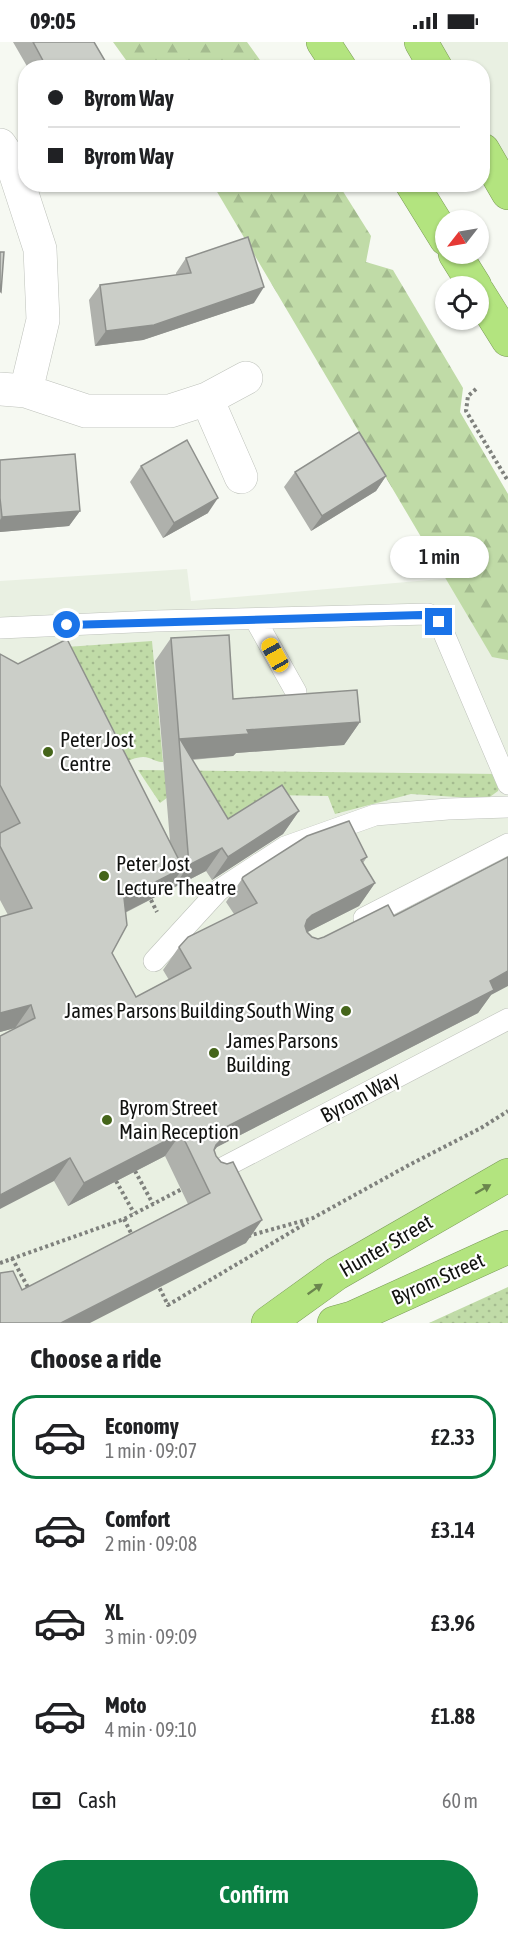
<!DOCTYPE html>
<html lang="en">
<head>
<meta charset="utf-8">
<style>
	body { margin:0; font-family:"Asap Condensed",sans-serif; background:#f2f2f2; color:#202124; height:100vh; display:flex; flex-direction:column; font-size:22px; white-space:nowrap }
	* { box-sizing:border-box; margin:0 }
	p { font-size:20px; color:#757577 }
	.icon { flex:none; width:33px; height:33px; fill:none; stroke:currentColor; stroke-width:2; stroke-linecap:round; stroke-linejoin:round }
	.map { position:relative; height:1281px; overflow:hidden }
	.side { display:flex; flex-direction:column; background:#fff; flex:1 }
	.side>* { flex:none }
	.hud { position:absolute; left:18px; top:18px; width:472px; height:132px; border-radius:24px; box-shadow:0 2px 4px #0004; display:grid; align-content:center; height:132px; padding:0 30px; background:#fff }
	.needle { width:39px; rotate:239deg }
	.fabs { position:absolute; left:435px; top:168px; display:grid; gap:12px }
	.fabs a { display:grid; place-items:center; width:54px; height:54px; border-radius:50%; background:#fff; box-shadow:0 2px 4px #0004; font-size:30px }
	.end { position:absolute; width:27px; height:27px; margin:-14px; border:8px solid #1a73e8; background:#fff; box-shadow:0 0 0 3px #fff }
	.from { border-radius:50% }
	.bubble { position:absolute; height:42px; border-radius:21px; background:#fff; box-shadow:0 2px 4px #0004; font-size:20px; font-weight:600; line-height:42px; text-align:center }
	.car { position:absolute; width:18px; height:36px; margin:-18px -9px; border-radius:8px; box-shadow:0 0 4px 2px #0007; background:linear-gradient(#f5c518 24%,#345 0 40%,#f5c518 0 76%,#345 0 86%,#f5c518 0) }
	.hud b { display:flex; align-items:center; gap:21px; height:57px; font-size:22px }
	.hud b+b { border-top:2px solid #e0e0e0 }
	.hud i { width:15px; height:15px; background:#202124 }
	ul { padding:0; list-style:none }
	li { display:flex; align-items:center; gap:18px; height:84px; margin:0 12px 9px; padding:0 18px; border:3px solid transparent; border-radius:24px }
	li div { flex:1 }
	li b { display:block; font-size:22px }
	li em { font-style:normal; font-weight:600 }
	li.active { border-color:#0b8043 }
	li>.icon { width:54px; height:54px; stroke-width:1.5 }
	h2 { padding:0 30px; font-size:27px; line-height:72px }
	.pay { display:flex; align-items:center; gap:15px; height:66px; padding:0 30px; font-size:22px }
	.pay p { margin-inline-start:auto }
	.button { display:flex; gap:12px; margin-top:auto; padding:12px 30px }
	.button a { flex:1; height:69px; border-radius:36px; background:#0b8043; color:#fff; font-size:24px; font-weight:600; line-height:69px; text-align:center }
	.status { display:flex; justify-content:space-between; align-items:center; height:42px; padding:0 30px; background:#fff; direction:ltr }
	.status svg { height:16px; fill:currentColor }
	.map>svg:first-child { display:block }
	.built { fill:#e9f0e2 }
	.grass { fill:url(#grass-dots) }
	.forest { fill:url(#forest-firs) }
	.lines { fill:none; stroke-linecap:round; stroke-linejoin:round }
	.lane-casing { stroke:#bec2bb; stroke-width:22 }
	.street-casing { stroke:#bec2bb; stroke-width:34 }
	.highway-casing { stroke:#7a9a58; stroke-width:34 }
	.path { stroke:#7f817d; stroke-width:4; stroke-dasharray:3 3; stroke-linecap:butt }
	.lane { stroke:#fff; stroke-width:21 }
	.street { stroke:#fff; stroke-width:33 }
	.highway { stroke:#b3e47f; stroke-width:33 }
	.wall { fill:#afb1ac }
	.shaded-wall { fill:#8e908c }
	.building { fill:#cbcec8; stroke:#8e908c; stroke-width:1.5 }
	.oneway { fill:#6a864d }
	.route { stroke:#1a73e8; stroke-width:8 }
	.poi-dot { fill:#45651a; stroke:#fff; stroke-width:2 }
	.labels { text-anchor:middle; stroke-width:4.5; stroke-linejoin:round; paint-order:stroke }
	.poi-label { font-size:21px; fill:#111210; stroke:#fff; text-anchor:start }
	.street-label { font-size:21px; fill:#111210; stroke:#fff }
</style>
</head>
<body>
<div class="status"><b>09:05</b><svg viewBox="0 0 49 12"><path d="M0 12V9h3v3zM5 12V6h3v6zM10 12V3h3v9zM15 12V0h3v12zM26 1h20v11H26zM47 4h2v5h-2z"/></svg></div>
<div class="map">
<svg width="508" height="1281" viewBox="0 0 508 1281">
	<defs>
		<pattern id="grass-dots" width="8" height="8" patternUnits="userSpaceOnUse" patternTransform="scale(1.5)"><rect width="8" height="8" fill="#c0dba7"/><path d="M2 2h.1M6 6h.1" fill="none" stroke="#a4bb8f" stroke-width="1.8" stroke-linecap="round"/></pattern>
		<pattern id="forest-firs" width="22" height="20" patternUnits="userSpaceOnUse" patternTransform="scale(1.5)"><rect width="22" height="20" fill="#c0dba7"/><path d="M5 1l3.5 6h-7zM16 11l3.5 6h-7z" fill="#a4bb8f"/></pattern>
	</defs>
	<rect width="100%" height="100%" fill="#f6f9f2"/>
	<!-- built -->
	<path class="built" d="M424,0H508V149L483,105V26L439,25Z
		M187,527L191,559L508,531V1133L268,1281H0V539Z"/>
	<!-- grass -->
	<path class="grass" d="M152,599L163,720C157,720 155,718 149,716C138,712 125,721 115,725L52,606Z
		M138,728L500,732L502,738L498,749L487,757L411,752L335,772L328,754L269,753L209,790L187,741L160,761Z
		M508,1245V1281H429Z"/>
	<!-- forest -->
	<path class="forest" d="M113,0H247L265,25H131Z
		M213,143H339L371,194L366,220L393,228L463,346L460,370L508,452V618L492,615Z"/>
	<g class="lines">
		<defs>
			<path id="lane" d="M255,577L296,650
				M0,586L156,579L428,572L434,575L442,587L508,742
				M364,876L508,802
				M154,919L219,848L285,805L375,773L448,767L508,765
				M211,1132L508,977"/>
			<path id="street" d="M0,103L12,121L40,207L43,278L26,349
				M0,347L26,349L86,369H170L207,357L246,336
				M207,357L241,435"/>
			<path id="highway" d="M323,0L340,26
				M421,0L436,26
				M483,108L508,151
				M412,142L446,197
				M455,212L475,244
				M478,250L508,298
				M268,1281L336,1232L508,1133
				M334,1281L352,1276L508,1205"/>
		</defs>
		<!-- lane casing -->
		<use href="#lane" class="lane-casing"/>
		<!-- street casing -->
		<use href="#street" class="street-casing"/>
		<!-- highway casing -->
		<use href="#highway" class="highway-casing"/>
		<!-- path -->
		<path class="path" d="M476,347L468,354L466,369L508,439
			M151,858L157,870
			M135,1129L153,1162
			M116,1139L134,1171
			M124,1177L133,1195
			M248,1194L313,1176L409,1123L481,1086L508,1069
			M12,1216L30,1249
			M0,1221L124,1177L184,1146
			M157,1241L168,1263L308,1180"/>
		<!-- lane -->
		<use href="#lane" class="lane"/>
		<!-- street -->
		<use href="#street" class="street"/>
		<!-- highway -->
		<use href="#highway" class="highway"/>
	</g>
	<!-- wall -->
	<path class="wall" d="M13,0H94L108,24L111,26H28Z
		M186,216L254,261L143,298L95,304L89,258L100,243L176,233V231Z
		M0,418L80,469L69,484L0,490Z
		M141,424L208,471L163,496L130,440Z
		M295,430L386,434L376,449L311,489L284,445Z
		M171,596L233,657L360,680L344,703L236,711L233,714L192,718L228,777L299,769L283,792L212,838L206,829L173,846V841L167,849L125,871L112,911L136,955L169,938L163,928L179,905L234,872L226,860L242,837L367,815L363,821L375,841L359,864L307,890L312,895L318,897L394,874L491,953L478,971L217,1105L214,1108L216,1114L246,1201L22,1248L188,1162L165,1114L68,1164L54,1139L15,986L0,990V875L8,873L0,858V612L170,799L155,619Z"/>
	<!-- shaded-wall -->
	<path class="shaded-wall" d="M264,245L254,261L143,298L95,304L106,289Z
		M386,434L376,449L311,489L322,474Z
		M218,456L208,471L163,496L174,481Z
		M80,469L69,484L0,490V478L2,475Z
		M360,680L344,703L236,711L233,714L181,718L180,697L247,688Z
		M299,769L283,792L212,838L228,815Z
		M222,806L206,829L173,846L189,823Z
		M183,826L167,849L108,879L124,856Z
		M375,841L359,864L296,896L307,878L312,873Z
		M508,929V944L491,953L478,971L217,1105L206,1120L218,1089Z
		M31,963L15,986L0,990V971Z
		M181,1091L165,1114L68,1164L84,1141Z
		M70,1116L54,1139L0,1167V1153Z
		M262,1178L246,1201L90,1281H61Z"/>
	<!-- building -->
	<path class="building" d="M33,0H94L108,24L110,23L111,26H47Z
		M248,195L264,245L154,283L106,289L100,243L191,231L186,216Z
		M0,210H4L1,250L0,249Z
		M359,390L386,434L322,474L295,430Z
		M187,398L218,456L174,481L141,424Z
		M75,412L80,469L2,475L0,456V418Z
		M229,593L233,657L357,648L360,680L247,688L249,692L180,697L228,777L282,743L299,769L228,815L222,806L189,823L171,596Z
		M67,597L183,826L124,856L127,883L112,911L136,955L191,926L179,905L188,895L257,861L242,837L243,835L307,794L349,779L367,815L361,818L375,841L312,873L307,878L305,884L307,890L312,895L318,897L324,895L388,863L394,874L508,815V929L490,939L494,948L218,1089L222,1097L216,1103L214,1108L216,1114L221,1120L227,1122L233,1120L262,1178L61,1281H0V1231L13,1229L22,1248L210,1151L181,1091L84,1141L70,1116L0,1153V994L35,976L31,963L0,971V875L32,866L0,804V791L20,781L0,743V612L18,622Z"/>
	<!-- one-way arrows -->
	<defs><path id="oneway-solid" d="M-6-.8H1V-3.2L6.5 0L1 3.2V.8H-6Z" transform="scale(1.5)"/></defs>
	<g class="oneway">
		<use href="#oneway-solid" transform="translate(483 1147) rotate(-30)"/>
		<use href="#oneway-solid" transform="translate(315 1247) rotate(-35)"/>
	</g>
	<g class="lines">
		<!-- route -->
		<path class="route" d="M67,583L421,573L434,575L439,580"/>
	</g>
	<!-- markers -->
	<g class="poi-dot">
		<circle cx="48" cy="710" r="6"/>
		<circle cx="104" cy="834" r="6"/>
		<circle cx="346" cy="969" r="6"/>
		<circle cx="214" cy="1011" r="6"/>
		<circle cx="107" cy="1078" r="6"/>
	</g>
	<g class="labels">
		<!-- poi labels -->
		<g class="poi-label">
			<text x="60" y="705">Peter Jost<tspan x="60" dy="24">Centre</tspan></text>
			<text x="116" y="829">Peter Jost<tspan x="116" dy="24">Lecture Theatre</tspan></text>
			<text x="334" y="976" text-anchor="end">James Parsons Building South Wing</text>
			<text x="226" y="1006">James Parsons<tspan x="226" dy="24">Building</tspan></text>
			<text x="119" y="1073">Byrom Street<tspan x="119" dy="24">Main Reception</tspan></text>
		</g>
		<!-- street labels -->
		<g class="street-label">
			<text transform="translate(360 1055) rotate(-28)" y="7">Byrom Way</text>
			<text transform="translate(386 1204) rotate(-30)" y="7">Hunter Street</text>
			<text transform="translate(438 1237) rotate(-24)" y="7">Byrom Street</text>
		</g>
	</g>
</svg>
<div class="fabs">
<a><svg class="needle" viewBox="-14 -14 28 28"><path d="M0-13l5 13h-10z" fill="#e53935"/><path d="M0 13l5-13h-10z" fill="#757577"/></svg></a>
<a><svg class="icon" aria-label="locate" viewBox="0 0 24 24"><circle cx="12" cy="12" r="6"/><path d="M12 2v4M12 18v4M2 12h4M18 12h4"/></svg></a>
</div>
<i class="end from" style="left:67px;top:583px"></i>
<i class="end" style="left:439px;top:580px"></i>
<div class="bubble" style="left:390px;top:494px;width:99px">1 min</div>
<i class="car" style="left:275px;top:613px;rotate:331deg"></i>
<div class="hud">
<b><i class="from"></i>Byrom Way</b>
<b><i></i>Byrom Way</b>
</div>
</div>
<section class="side">
<h2>Choose a ride</h2>
<ul>
<li class="active"><svg class="icon" aria-label="car" viewBox="0 0 24 24"><path d="M5 17H2v-5l4-1 3-4h7l3 4 3 1v5h-3M9 17h6M6 11h13"/><circle cx="7" cy="17" r="2"/><circle cx="17" cy="17" r="2"/></svg><div><b>Economy</b><p>1 min · 09:07</p></div><em>£2.33</em></li>
<li><svg class="icon" aria-label="car" viewBox="0 0 24 24"><path d="M5 17H2v-5l4-1 3-4h7l3 4 3 1v5h-3M9 17h6M6 11h13"/><circle cx="7" cy="17" r="2"/><circle cx="17" cy="17" r="2"/></svg><div><b>Comfort</b><p>2 min · 09:08</p></div><em>£3.14</em></li>
<li><svg class="icon" aria-label="car" viewBox="0 0 24 24"><path d="M5 17H2v-5l4-1 3-4h7l3 4 3 1v5h-3M9 17h6M6 11h13"/><circle cx="7" cy="17" r="2"/><circle cx="17" cy="17" r="2"/></svg><div><b>XL</b><p>3 min · 09:09</p></div><em>£3.96</em></li>
<li><svg class="icon" aria-label="car" viewBox="0 0 24 24"><path d="M5 17H2v-5l4-1 3-4h7l3 4 3 1v5h-3M9 17h6M6 11h13"/><circle cx="7" cy="17" r="2"/><circle cx="17" cy="17" r="2"/></svg><div><b>Moto</b><p>4 min · 09:10</p></div><em>£1.88</em></li>
</ul>
<div class="pay"><svg class="icon" aria-label="cash" viewBox="0 0 24 24"><path d="M3 7h18v10H3z"/><circle cx="12" cy="12" r="2"/></svg>Cash<p>60 m</p></div>
<div class="button"><a>Confirm</a></div>
</section>
</body>
</html>
